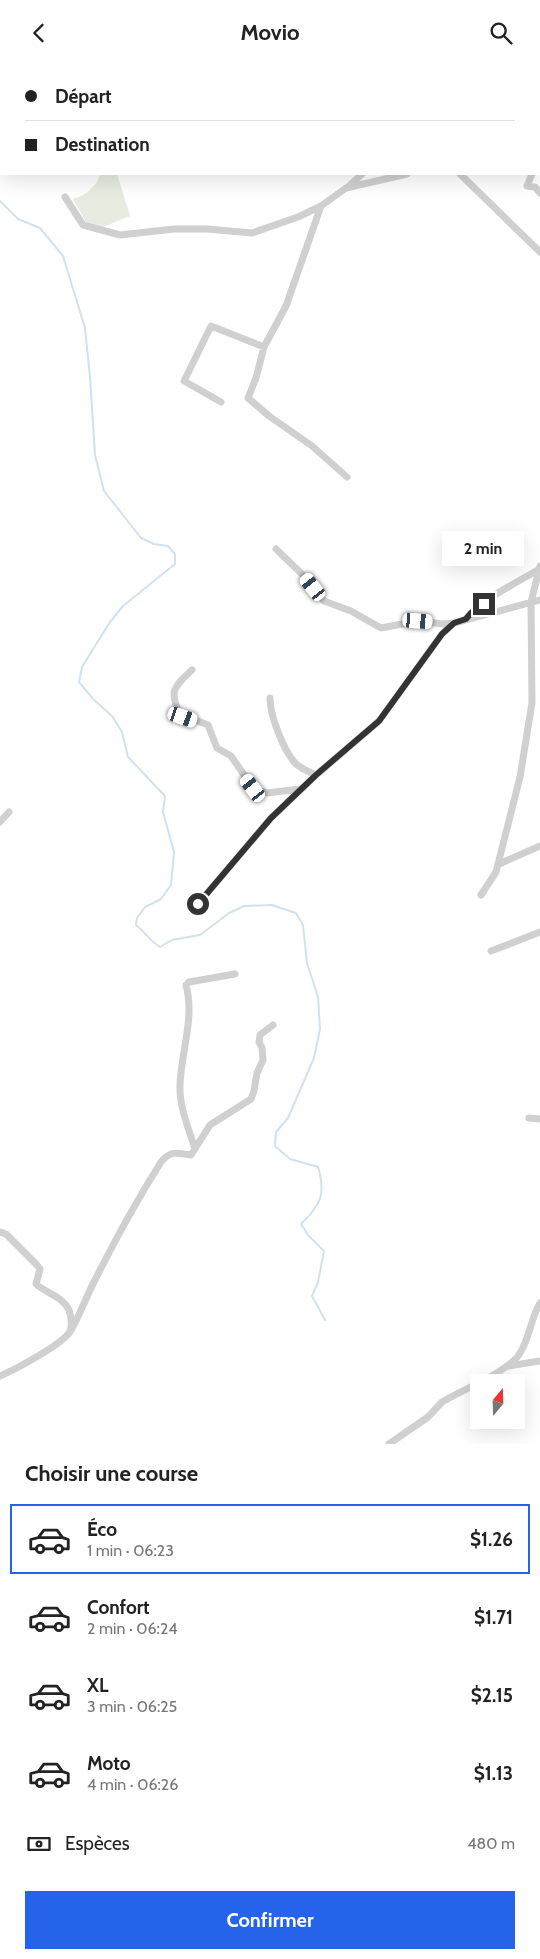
<!DOCTYPE html>
<html lang="fr">
<head>
<meta charset="utf-8">
<style>
	body { margin:0; font-family:Cabin,sans-serif; background:#f2f2f2; color:#222; height:100vh; display:flex; flex-direction:column; font-size:19px; white-space:nowrap }
	* { box-sizing:border-box; margin:0 }
	p { font-size:16px; color:#767676 }
	.icon { flex:none; width:28px; height:28px; fill:none; stroke:currentColor; stroke-width:2; stroke-linecap:round; stroke-linejoin:round }
	.map { position:relative; height:1379px; overflow:hidden }
	.sheet { display:flex; flex-direction:column; background:#fff; flex:1 }
	.sheet>* { flex:none }
	.guide { position:absolute; left:0px; top:0px; width:540px; height:110px; box-shadow:0 5px 20px #0002; display:grid; align-content:center; height:110px; padding:0 25px; background:#fff }
	.needle { width:32px; rotate:19deg }
	.fabs { position:absolute; left:470px; top:1309px; display:grid; gap:10px }
	.fabs a { display:grid; place-items:center; width:55px; height:55px; border-radius:0px; background:#fff; box-shadow:0 5px 20px #0002; font-size:25px }
	.end { position:absolute; width:22px; height:22px; margin:-11px; border:6px solid #333; background:#fff; box-shadow:0 0 0 2px #fff }
	.from { border-radius:50% }
	.bubble { position:absolute; height:35px; border-radius:0px; background:#fff; box-shadow:0 5px 20px #0002; font-size:16px; font-weight:700; line-height:35px; text-align:center }
	.car { position:absolute; width:15px; height:30px; margin:-15px -8px; border-radius:6px; box-shadow:0 0 4px 1px #0007; background:linear-gradient(#fff 24%,#345 0 40%,#fff 0 76%,#345 0 86%,#fff 0) }
	.guide b { display:flex; align-items:center; gap:18px; height:48px; font-size:19px }
	.guide b+b { border-top:1px solid #e0e0e0 }
	.guide i { width:12px; height:12px; background:#222 }
	ul { padding:0; list-style:none }
	li { display:flex; align-items:center; gap:15px; height:70px; margin:0 10px 8px; padding:0 15px; border:2px solid transparent; border-radius:0px }
	li div { flex:1 }
	li b { display:block; font-size:19px }
	li em { font-style:normal; font-weight:700 }
	li.selected { border-color:#2563eb }
	li>.icon { width:45px; height:45px; stroke-width:1.5 }
	h2 { padding:0 25px; font-size:22px; line-height:60px }
	.pay { display:flex; align-items:center; gap:12px; height:55px; padding:0 25px; font-size:19px }
	.pay p { margin-inline-start:auto }
	.action { display:flex; gap:10px; margin-top:auto; padding:10px 25px }
	.action a { flex:1; height:58px; border-radius:0px; background:#2563eb; color:#fff; font-size:20px; font-weight:700; line-height:58px; text-align:center }
	header { display:flex; justify-content:space-between; align-items:center; height:65px; padding:0 25px; background:#fff; font-size:22px; font-weight:700 }
	.map>svg:first-child { display:block }
	.green { fill:#e6ecdf }
	.lines { fill:none; stroke-linecap:round; stroke-linejoin:round }
	.stream { stroke:#cfe2ee; stroke-width:2 }
	.minor { stroke:#d0d0d0; stroke-width:7 }
	.route { stroke:#333; stroke-width:6 }
</style>
</head>
<body>
<header><svg class="icon" aria-label="back" viewBox="0 0 24 24"><path d="M15 5l-7 7 7 7"/></svg>Movio<svg class="icon" aria-label="search" viewBox="0 0 24 24"><circle cx="10" cy="10" r="6"/><path d="M15 15l6 6"/></svg></header>
<div class="map">
<svg width="540" height="1379" viewBox="0 0 540 1379">
	<rect width="100%" height="100%" fill="#fff"/>
	<!-- green -->
	<path class="green" d="M117,109L130,151L103,162L86,157L73,134C85,131 96,122 100,110Z"/>
	<g class="lines">
		<!-- stream -->
		<path class="stream" d="M0,136L18,154L40,163L63,191L85,263L90,312L95,390L104,426L141,473L154,479L168,481L175,489V499L123,541L110,557L82,602L79,617L93,634L112,651L122,667L128,692L165,731L163,747L174,787L171,820L161,834L145,842L137,853L136,860C145,867 151,877 160,882L172,875L200,870L229,848L244,841L272,840L296,848L303,860L307,898L318,932L320,964L314,993L288,1053L276,1067L275,1081L290,1094L318,1102C326,1129 321,1140 301,1159L308,1170L324,1186L318,1217L312,1231L325,1255"/>
		<!-- minor -->
		<path class="minor" d="M365,0L366,1
			M375,0L382,1
			M0,28L1,27
			M539,39L540,37
			M539,92L540,89
			M539,97L540,98
			M460,109L540,187
			M532,109L527,121L535,122L540,128
			M347,123L362,109
			M65,132L83,160L120,170L174,164H207L252,168L298,152L321,141L346,123L407,109
			M321,141L286,241L264,282L256,313L248,333L269,351L312,381L347,412
			M221,337L184,316L211,261L264,282
			M276,484L303,510L324,536L351,546L381,563L418,556L443,559L454,558
			M466,554C478,537 519,516 538,505
			M192,605C175,621 168,626 180,649L208,660L217,683L231,691L253,723L267,728L300,724
			M270,633C270,651 283,684 295,698C300,703 309,707 316,710
			M0,757L9,747
			M499,799L540,781
			M481,830L496,807L520,712L532,638L531,537L540,501
			M198,839L271,753L316,710L379,656L442,569L454,558L540,535
			M491,886L540,867
			M529,1053L540,1054
			M195,1084C189,1064 179,1042 180,1020C181,987 195,953 186,920L189,917L235,909
			M0,1167L6,1169L37,1200L40,1204L36,1219C46,1228 63,1232 69,1245C71,1251 73,1263 69,1268C59,1281 16,1304 0,1311
			M70,1267C80,1250 86,1232 95,1215C115,1175 137,1135 161,1097C171,1085 176,1088 191,1090L210,1060L251,1034L254,1026L257,1008L263,995L262,983L259,977L260,970L273,960
			M508,1301L540,1296
			M389,1379L428,1352L442,1337L449,1333C467,1323 506,1307 518,1291C530,1275 530,1254 540,1238"/>
	</g>
	<g class="lines">
		<!-- route -->
		<path class="route" d="M198,839L271,753L316,710L379,656L442,569L454,558L466,554L471,548L484,539"/>
	</g>
</svg>
<div class="fabs">
<a><svg class="needle" viewBox="-14 -14 28 28"><path d="M0-13l5 13h-10z" fill="#e53935"/><path d="M0 13l5-13h-10z" fill="#767676"/></svg></a>
</div>
<i class="end from" style="left:198px;top:839px"></i>
<i class="end" style="left:484px;top:539px"></i>
<div class="bubble" style="left:442px;top:466px;width:82px">2 min</div>
<i class="car" style="left:313px;top:522px;rotate:321deg"></i>
<i class="car" style="left:418px;top:556px;rotate:94deg"></i>
<i class="car" style="left:183px;top:652px;rotate:109deg"></i>
<i class="car" style="left:253px;top:723px;rotate:323deg"></i>
<div class="guide">
<b><i class="from"></i>Départ</b>
<b><i></i>Destination</b>
</div>
</div>
<section class="sheet">
<h2>Choisir une course</h2>
<ul>
<li class="selected"><svg class="icon" aria-label="car" viewBox="0 0 24 24"><path d="M5 17H2v-5l4-1 3-4h7l3 4 3 1v5h-3M9 17h6M6 11h13"/><circle cx="7" cy="17" r="2"/><circle cx="17" cy="17" r="2"/></svg><div><b>Éco</b><p>1 min · 06:23</p></div><em>$1.26</em></li>
<li><svg class="icon" aria-label="car" viewBox="0 0 24 24"><path d="M5 17H2v-5l4-1 3-4h7l3 4 3 1v5h-3M9 17h6M6 11h13"/><circle cx="7" cy="17" r="2"/><circle cx="17" cy="17" r="2"/></svg><div><b>Confort</b><p>2 min · 06:24</p></div><em>$1.71</em></li>
<li><svg class="icon" aria-label="car" viewBox="0 0 24 24"><path d="M5 17H2v-5l4-1 3-4h7l3 4 3 1v5h-3M9 17h6M6 11h13"/><circle cx="7" cy="17" r="2"/><circle cx="17" cy="17" r="2"/></svg><div><b>XL</b><p>3 min · 06:25</p></div><em>$2.15</em></li>
<li><svg class="icon" aria-label="car" viewBox="0 0 24 24"><path d="M5 17H2v-5l4-1 3-4h7l3 4 3 1v5h-3M9 17h6M6 11h13"/><circle cx="7" cy="17" r="2"/><circle cx="17" cy="17" r="2"/></svg><div><b>Moto</b><p>4 min · 06:26</p></div><em>$1.13</em></li>
</ul>
<div class="pay"><svg class="icon" aria-label="cash" viewBox="0 0 24 24"><path d="M3 7h18v10H3z"/><circle cx="12" cy="12" r="2"/></svg>Espèces<p>480 m</p></div>
<div class="action"><a>Confirmer</a></div>
</section>
</body>
</html>
